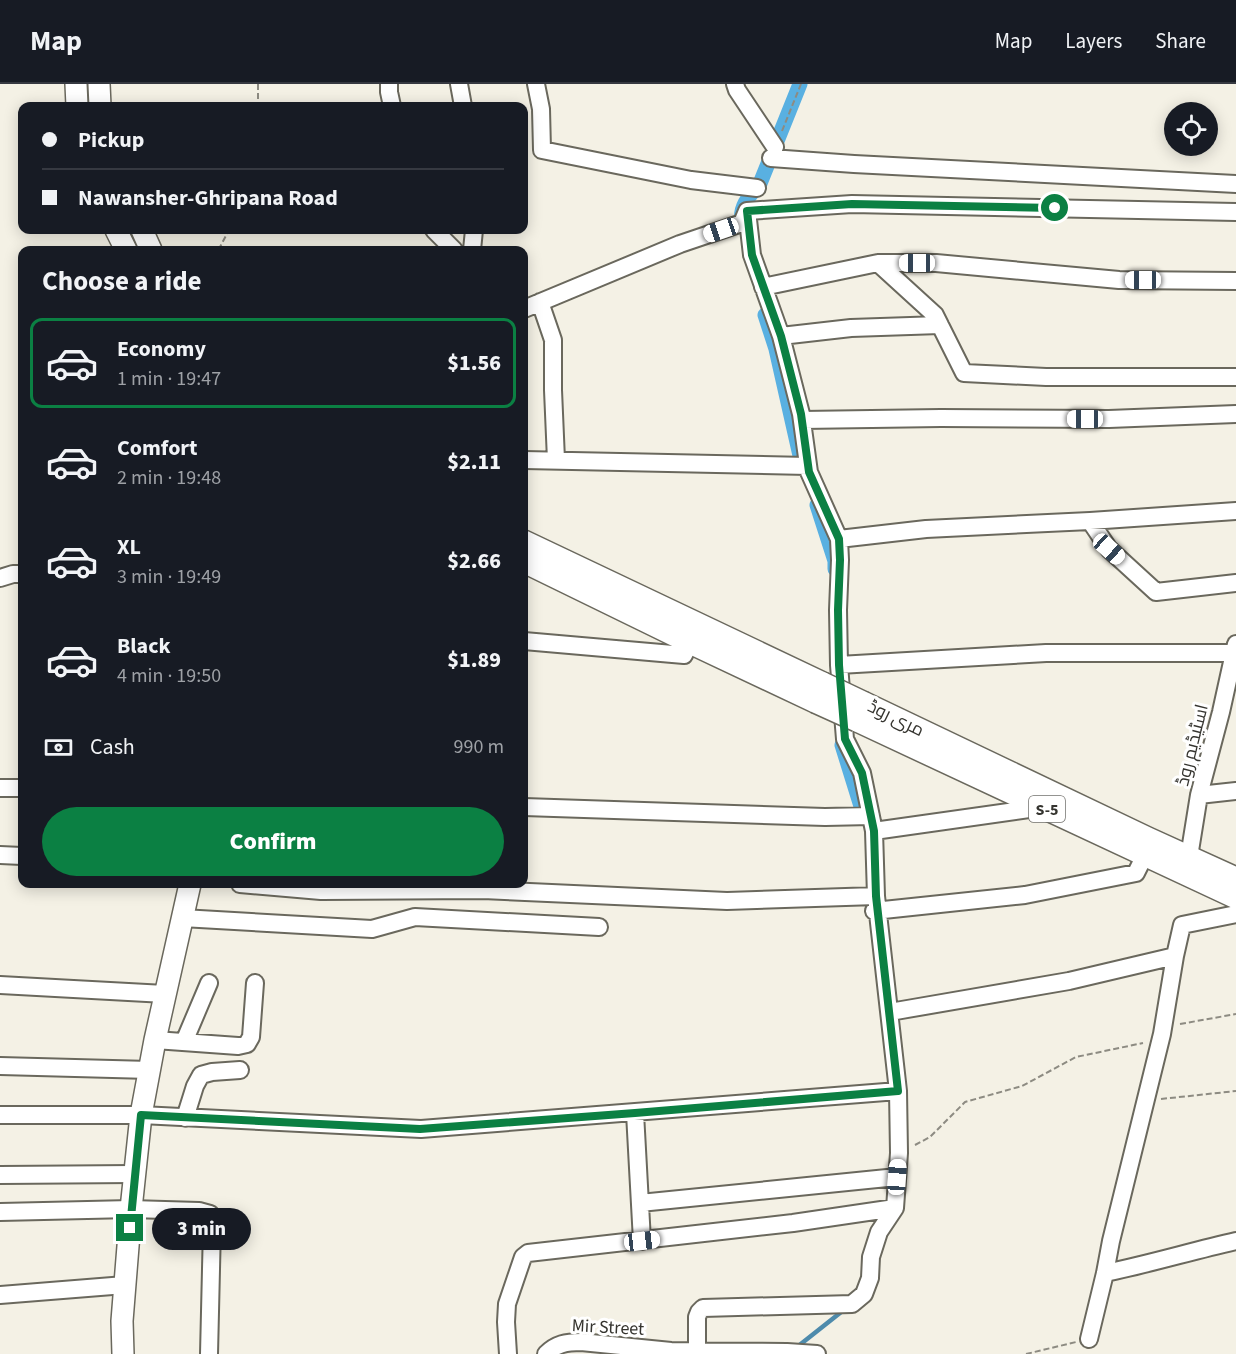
<!DOCTYPE html>
<html lang="en">
<head>
<meta charset="utf-8">
<style>
	body { margin:0; font-family:"Source Sans 3",Cairo,sans-serif; background:#20242c; color:#f1f3f6; height:100vh; display:flex; flex-direction:column; font-size:22px; white-space:nowrap }
	* { box-sizing:border-box; margin:0 }
	p { font-size:20px; color:#9ea1a6 }
	.icon { flex:none; width:33px; height:33px; fill:none; stroke:currentColor; stroke-width:2; stroke-linecap:round; stroke-linejoin:round }
	.map { position:relative; flex:1; overflow:hidden }
	.sheet { position:absolute; left:18px; top:162px; width:510px; height:642px; display:flex; flex-direction:column; background:#171b24; border-radius:12px; box-shadow:0 3px 15px #0003 }
	.sheet>* { flex:none }
	.hud { position:absolute; left:18px; top:18px; width:510px; height:132px; border-radius:12px; box-shadow:0 3px 15px #0003; display:grid; align-content:center; height:132px; padding:0 24px; background:#171b24 }
	.tools { position:absolute; left:1164px; top:18px; display:grid; gap:12px }
	.tools a { display:grid; place-items:center; width:54px; height:54px; border-radius:50%; background:#171b24; box-shadow:0 3px 15px #0003; font-size:30px }
	.end { position:absolute; width:27px; height:27px; margin:-14px; border:8px solid #0b8043; background:#fff; box-shadow:0 0 0 3px #fff }
	.from { border-radius:50% }
	.bubble { position:absolute; height:42px; border-radius:21px; background:#171b24; box-shadow:0 3px 15px #0003; font-size:20px; font-weight:800; line-height:42px; text-align:center }
	.car { position:absolute; width:18px; height:36px; margin:-18px -9px; border-radius:8px; box-shadow:0 0 4px 2px #0007; background:linear-gradient(#fff 24%,#345 0 40%,#fff 0 76%,#345 0 86%,#fff 0) }
	.hud b { display:flex; align-items:center; gap:21px; height:57px; font-size:22px }
	.hud b+b { border-top:2px solid #363941 }
	.hud i { width:15px; height:15px; background:#f1f3f6 }
	ul { padding:0; list-style:none }
	li { display:flex; align-items:center; gap:18px; height:90px; margin:0 12px 9px; padding:0 12px; border:3px solid transparent; border-radius:12px }
	li div { flex:1 }
	li b { display:block; font-size:22px }
	li em { font-style:normal; font-weight:800 }
	li.on { border-color:#0b8043 }
	li>.icon { width:54px; height:54px; stroke-width:1.5 }
	h2 { padding:0 24px; font-size:27px; line-height:72px }
	.pay { display:flex; align-items:center; gap:15px; height:66px; padding:0 24px; font-size:22px }
	.pay p { margin-inline-start:auto }
	.primary-button { display:flex; gap:12px; margin-top:auto; padding:12px 24px }
	.primary-button a { flex:1; height:69px; border-radius:36px; background:#0b8043; color:#fff; font-size:24px; font-weight:800; line-height:69px; text-align:center }
	header { display:flex; align-items:center; gap:36px; box-sizing:border-box; height:84px; padding:0 30px; background:#171b24; border-bottom:2px solid #363941 }
	header strong { font-size:28px }
	nav { display:flex; gap:33px; margin-inline-start:auto; font-size:21px }
	.map>svg:first-child { display:block }
	.lines { fill:none; stroke-linecap:round; stroke-linejoin:round }
	.stream { stroke:#4e8bac; stroke-width:4.5 }
	.canal { stroke:#59b0e1; stroke-width:15 }
	.minor-casing { stroke:#6a685d; stroke-width:20 }
	.major-casing { stroke:#6a685d; stroke-width:24 }
	.path { stroke:#8d8b82; stroke-width:2; stroke-dasharray:6 3; stroke-linecap:butt }
	.minor { stroke:#fff; stroke-width:16 }
	.major { stroke:#fff; stroke-width:21 }
	.major-bridge-casing { stroke:#6a685d; stroke-width:24; stroke-linecap:butt }
	.major-bridge { stroke:#fff; stroke-width:21 }
	.route { stroke:#0b8043; stroke-width:8 }
	.labels { text-anchor:middle; stroke-width:6; stroke-linejoin:round; paint-order:stroke }
	.shield { fill:#fff; stroke:#72716d; stroke-width:1.5 }
	.shield-label { font-size:16px; font-weight:bold; fill:#35342f }
	.street-label { font-size:18px; fill:#35342f; stroke:#fff }
</style>
</head>
<body>
<header>
<strong>Map</strong>
<nav><a>Map</a><a>Layers</a><a>Share</a></nav>
</header>
<div class="map">
<svg width="1236" height="1270" viewBox="0 0 1236 1270">
	<rect width="100%" height="100%" fill="#f4f1e5"/>
	<g class="lines">
		<!-- stream -->
		<path class="stream" d="M797,1263L845,1225"/>
		<!-- canal -->
		<path class="canal" d="M742,138C739,123 749,111 759,102L800,0
			M765,231L776,265L801,376
			M817,421L835,477V485
			M842,661L864,732"/>
		<defs>
			<path id="minor" d="M389,0V8L392,22
				M459,0L463,22
				M536,0L541,25L542,66L691,96L757,104
				M735,0L737,6L775,63
				M771,74L854,80L1236,100
				M434,146L454,166
				M472,166L474,146
				M878,179L935,231L964,289L1046,293H1236
				M763,203L878,179H936L1119,196L1236,197
				M540,218L553,256V306L556,376
				M524,225L680,160L742,139L747,127L852,120L1236,128
				M781,252L851,244L940,241
				M802,336L941,334L1109,335L1236,330
				M524,376L808,382
				M1090,437L1109,465L1156,508L1236,499
				M839,455L926,445L1090,437L1236,427
				M0,494L13,490H22
				M524,557L684,571L690,559
				M839,581L1046,569H1234L1236,570
				M0,704H22
				M1199,711L1236,707
				M524,723L825,733L871,732
				M874,747L1043,723
				M0,771L22,772
				M1189,773L1199,711L1221,628L1236,560
				M240,800L321,807L483,806L727,817L876,812
				M874,827L1025,811L1136,789L1145,771
				M182,834L372,845L415,833L599,843
				M0,901L165,910
				M890,928L1069,897L1175,872
				M155,956L238,962L247,960L251,953L255,899
				M184,958L209,899
				M0,982L150,986
				M635,1029L642,1157
				M0,1031H141L421,1045L898,1007
				M185,1034L195,1002L201,991L212,988L240,986
				M0,1091L135,1090
				M640,1119L897,1093
				M0,1128L131,1125L199,1127L210,1130L212,1143L209,1270
				M1105,1189C1149,1180 1192,1167 1236,1157
				M0,1211L125,1201
				M1089,1255L1105,1189L1111,1157L1162,950L1175,872L1182,841L1236,830
				M697,1267V1233L699,1228L703,1224L852,1220L864,1210L870,1194L871,1173L879,1148L895,1124L899,1069L898,1007L876,812L874,747L862,689L845,655L839,581L838,526L840,476L839,455L809,388L801,330L781,252L752,171L747,127
				M508,1270L506,1238L507,1220L523,1173L528,1169L793,1139L895,1124
				M546,1270C556,1260 566,1258 581,1258L671,1267L787,1268L817,1270"/>
			<path id="major" d="M76,0L77,22
				M99,0L100,22
				M116,146L126,166
				M142,146L151,166
				M524,457L823,599
				M524,478L690,559L815,618
				M865,619L1148,754L1236,794
				M857,637L1236,814
				M123,1270L122,1237L131,1125L141,1031L155,956L190,800"/>
		</defs>
		<!-- minor casing -->
		<use href="#minor" class="minor-casing"/>
		<!-- major casing -->
		<use href="#major" class="major-casing"/>
		<!-- path -->
		<path class="path" d="M258,0V22
			M782,47L801,0
			M219,166L220,163L229,146
			M1180,940L1236,930
			M1161,1015L1236,1007
			M915,1061L930,1053L965,1018L1022,1002L1076,973L1143,959
			M1026,1270L1076,1258"/>
		<!-- minor -->
		<use href="#minor" class="minor"/>
		<!-- major -->
		<use href="#major" class="major"/>
		<defs>
			<path id="major-bridge" d="M823,599L865,619
				M815,618L857,637"/>
		</defs>
		<!-- major-bridge casing -->
		<use href="#major-bridge" class="major-bridge-casing"/>
		<!-- major-bridge -->
		<use href="#major-bridge" class="major-bridge"/>
	</g>
	<g class="lines">
		<!-- route -->
		<path class="route" d="M130,1144L141,1031L420,1045L635,1029L898,1007L876,812L874,747L862,689L845,655L839,581L838,526L840,476L839,455L809,388L801,330L781,252L752,171L747,127L852,120L1055,124"/>
	</g>
	<g class="labels">
		<!-- shield labels -->
		<rect class="shield" x="1029" y="712" width="36" height="26" rx="4.5"/>
		<g class="shield-label">
			<text x="1047" y="731">S-5</text>
		</g>
		<!-- street labels -->
		<g class="street-label">
			<text transform="translate(896 634) rotate(26)" y="6">مری روڈ</text>
			<text transform="translate(1192 661) rotate(-76)" y="6">اسٹیڈیم روڈ</text>
			<text transform="translate(608 1243) rotate(3)" y="6">Mir Street</text>
		</g>
	</g>
</svg>
<div class="tools">
<a><svg class="icon" aria-label="locate" viewBox="0 0 24 24"><circle cx="12" cy="12" r="6"/><path d="M12 2v4M12 18v4M2 12h4M18 12h4"/></svg></a>
</div>
<i class="end from" style="left:1055px;top:124px"></i>
<i class="end" style="left:130px;top:1144px"></i>
<div class="bubble" style="left:152px;top:1124px;width:99px">3 min</div>
<i class="car" style="left:721px;top:146px;rotate:251deg"></i>
<i class="car" style="left:917px;top:179px;rotate:270deg"></i>
<i class="car" style="left:1143px;top:196px;rotate:270deg"></i>
<i class="car" style="left:1085px;top:335px;rotate:270deg"></i>
<i class="car" style="left:1109px;top:465px;rotate:132deg"></i>
<i class="car" style="left:897px;top:1093px;rotate:4deg"></i>
<i class="car" style="left:642px;top:1157px;rotate:83deg"></i>
<div class="hud">
<b><i class="from"></i>Pickup</b>
<b><i></i>Nawansher-Ghripana Road</b>
</div>
<section class="sheet">
<h2>Choose a ride</h2>
<ul>
<li class="on"><svg class="icon" aria-label="car" viewBox="0 0 24 24"><path d="M5 17H2v-5l4-1 3-4h7l3 4 3 1v5h-3M9 17h6M6 11h13"/><circle cx="7" cy="17" r="2"/><circle cx="17" cy="17" r="2"/></svg><div><b>Economy</b><p>1 min · 19:47</p></div><em>$1.56</em></li>
<li><svg class="icon" aria-label="car" viewBox="0 0 24 24"><path d="M5 17H2v-5l4-1 3-4h7l3 4 3 1v5h-3M9 17h6M6 11h13"/><circle cx="7" cy="17" r="2"/><circle cx="17" cy="17" r="2"/></svg><div><b>Comfort</b><p>2 min · 19:48</p></div><em>$2.11</em></li>
<li><svg class="icon" aria-label="car" viewBox="0 0 24 24"><path d="M5 17H2v-5l4-1 3-4h7l3 4 3 1v5h-3M9 17h6M6 11h13"/><circle cx="7" cy="17" r="2"/><circle cx="17" cy="17" r="2"/></svg><div><b>XL</b><p>3 min · 19:49</p></div><em>$2.66</em></li>
<li><svg class="icon" aria-label="car" viewBox="0 0 24 24"><path d="M5 17H2v-5l4-1 3-4h7l3 4 3 1v5h-3M9 17h6M6 11h13"/><circle cx="7" cy="17" r="2"/><circle cx="17" cy="17" r="2"/></svg><div><b>Black</b><p>4 min · 19:50</p></div><em>$1.89</em></li>
</ul>
<div class="pay"><svg class="icon" aria-label="cash" viewBox="0 0 24 24"><path d="M3 7h18v10H3z"/><circle cx="12" cy="12" r="2"/></svg>Cash<p>990 m</p></div>
<div class="primary-button"><a>Confirm</a></div>
</section>
</div>
</body>
</html>
